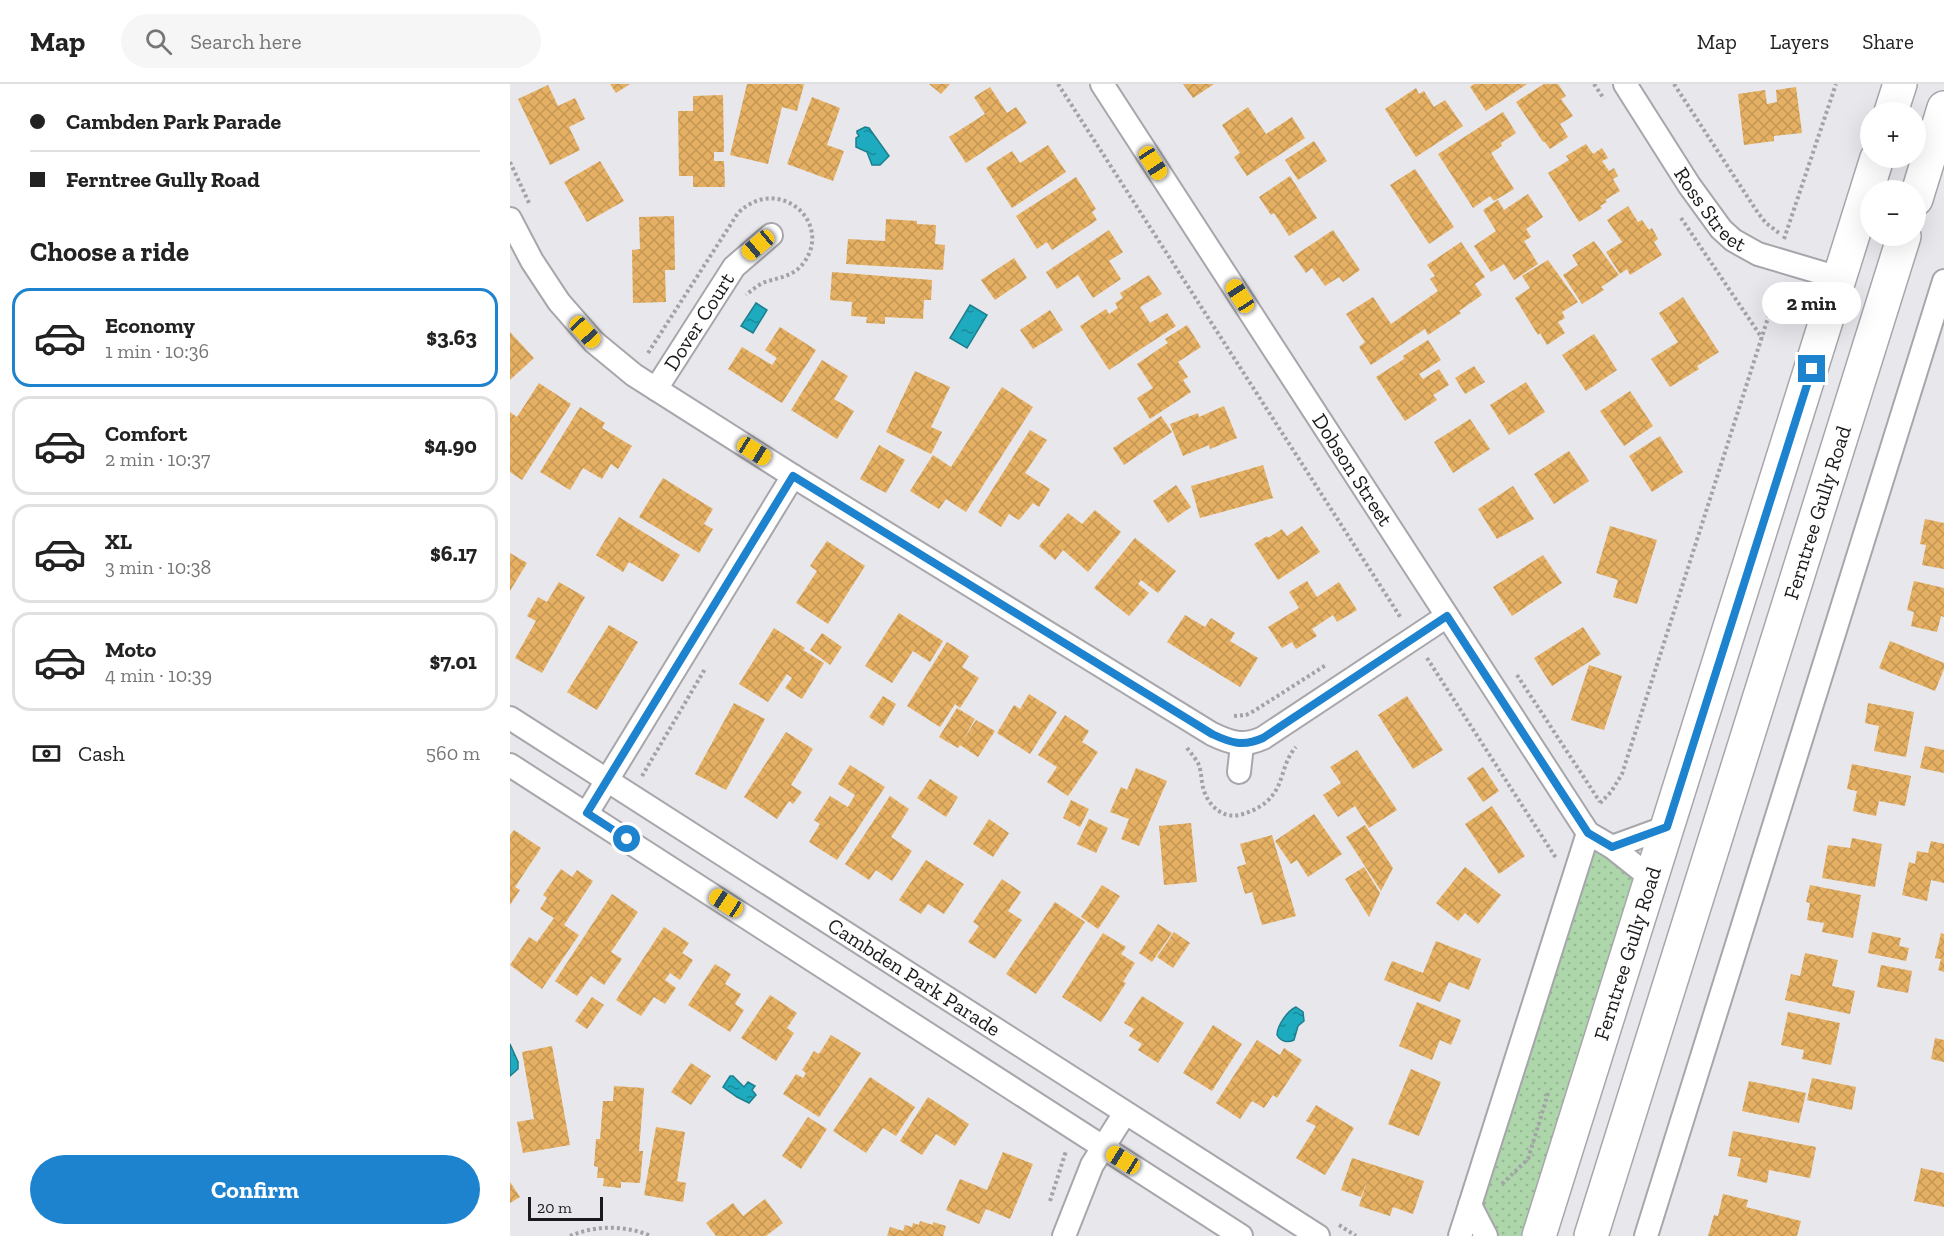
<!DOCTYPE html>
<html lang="en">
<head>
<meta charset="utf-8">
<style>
	body { margin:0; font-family:"Zilla Slab",serif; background:#f6f6f6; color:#222; height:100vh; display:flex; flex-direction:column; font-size:22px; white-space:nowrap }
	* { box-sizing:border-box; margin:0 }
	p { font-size:20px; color:#767676 }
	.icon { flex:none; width:33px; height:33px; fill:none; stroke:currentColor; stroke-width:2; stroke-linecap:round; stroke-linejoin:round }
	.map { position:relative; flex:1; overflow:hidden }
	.drawer { display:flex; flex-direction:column; background:#fff; width:510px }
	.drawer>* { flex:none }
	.top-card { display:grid; align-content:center; height:132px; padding:0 30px; background:#fff }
	.buttons { position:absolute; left:1350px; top:18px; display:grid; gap:12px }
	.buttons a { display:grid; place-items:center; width:66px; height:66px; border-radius:50%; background:#fff; box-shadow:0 6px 24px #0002; font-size:30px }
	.scale { position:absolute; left:18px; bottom:15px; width:75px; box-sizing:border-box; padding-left:6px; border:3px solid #1a1a1c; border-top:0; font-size:16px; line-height:21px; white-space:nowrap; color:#1a1a1c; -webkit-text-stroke:4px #e8e7ec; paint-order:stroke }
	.end { position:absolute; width:27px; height:27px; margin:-14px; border:8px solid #1e83ce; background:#fff; box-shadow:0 0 0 3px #fff }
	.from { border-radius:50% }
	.bubble { position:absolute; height:42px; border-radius:21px; background:#fff; box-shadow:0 6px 24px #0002; font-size:20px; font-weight:700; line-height:42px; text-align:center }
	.car { position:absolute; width:18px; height:36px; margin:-18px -9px; border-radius:8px; box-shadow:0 0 4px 2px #0007; background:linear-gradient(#f5c518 24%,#345 0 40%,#f5c518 0 76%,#345 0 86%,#f5c518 0) }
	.top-card b { display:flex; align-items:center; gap:21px; height:57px; font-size:22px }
	.top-card b+b { border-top:2px solid #e0e0e0 }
	.top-card i { width:15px; height:15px; background:#222 }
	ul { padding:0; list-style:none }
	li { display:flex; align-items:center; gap:18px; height:99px; margin:0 12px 9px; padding:0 18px; border:3px solid #e0e0e0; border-radius:18px }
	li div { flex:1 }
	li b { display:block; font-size:22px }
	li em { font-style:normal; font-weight:700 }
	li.active { border-color:#1e83ce }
	li>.icon { width:54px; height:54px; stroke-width:1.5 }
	h2 { padding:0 30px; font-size:27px; line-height:72px }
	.pay { display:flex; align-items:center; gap:15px; height:66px; padding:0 30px; font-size:22px }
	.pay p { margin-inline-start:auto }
	.action { display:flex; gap:12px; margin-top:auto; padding:12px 30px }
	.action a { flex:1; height:69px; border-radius:36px; background:#1e83ce; color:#fff; font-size:24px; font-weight:700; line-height:69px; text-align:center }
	header { display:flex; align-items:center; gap:36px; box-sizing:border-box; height:84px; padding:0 30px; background:#fff; border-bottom:2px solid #e0e0e0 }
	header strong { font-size:28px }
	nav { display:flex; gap:33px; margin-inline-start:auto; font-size:21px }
	.search { width:420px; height:54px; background:#f6f6f6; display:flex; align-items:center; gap:15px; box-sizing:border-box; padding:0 21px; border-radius:33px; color:#767676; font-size:22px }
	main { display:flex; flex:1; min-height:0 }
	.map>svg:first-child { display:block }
	.grass { fill:url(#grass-dots) }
	.water { fill:url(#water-ripples); stroke:#1d7f8e; stroke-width:1.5 }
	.building { fill:url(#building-cross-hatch) }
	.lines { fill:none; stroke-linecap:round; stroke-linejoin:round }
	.minor-casing { stroke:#a7a6ab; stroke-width:26 }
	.primary-casing { stroke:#a7a6ab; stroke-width:36 }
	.path { stroke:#a3a3a7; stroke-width:4; stroke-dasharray:3 3; stroke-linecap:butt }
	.minor { stroke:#fff; stroke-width:22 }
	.primary { stroke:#fff; stroke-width:33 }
	.route { stroke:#1e83ce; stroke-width:8 }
	.labels { text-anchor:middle; stroke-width:5; stroke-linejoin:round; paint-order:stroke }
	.street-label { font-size:21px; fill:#1a1a1c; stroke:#e8e7ec }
</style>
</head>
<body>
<header>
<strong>Map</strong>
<div class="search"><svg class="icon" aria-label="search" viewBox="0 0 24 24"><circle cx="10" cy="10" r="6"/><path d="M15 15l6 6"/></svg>Search here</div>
<nav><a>Map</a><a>Layers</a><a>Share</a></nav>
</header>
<main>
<section class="drawer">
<div class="top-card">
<b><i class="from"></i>Cambden Park Parade</b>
<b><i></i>Ferntree Gully Road</b>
</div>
<h2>Choose a ride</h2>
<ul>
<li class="active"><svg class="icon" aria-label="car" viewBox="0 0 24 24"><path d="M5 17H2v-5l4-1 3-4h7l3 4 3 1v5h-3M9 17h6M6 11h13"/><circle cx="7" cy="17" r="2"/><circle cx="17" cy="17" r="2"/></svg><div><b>Economy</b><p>1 min · 10:36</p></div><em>$3.63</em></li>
<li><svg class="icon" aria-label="car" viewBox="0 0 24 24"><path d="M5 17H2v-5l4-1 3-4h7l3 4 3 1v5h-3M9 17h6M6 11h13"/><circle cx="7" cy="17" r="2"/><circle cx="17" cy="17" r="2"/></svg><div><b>Comfort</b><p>2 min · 10:37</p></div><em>$4.90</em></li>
<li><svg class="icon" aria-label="car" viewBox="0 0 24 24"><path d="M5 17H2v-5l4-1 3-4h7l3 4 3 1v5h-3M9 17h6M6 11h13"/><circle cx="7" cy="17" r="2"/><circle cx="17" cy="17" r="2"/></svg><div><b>XL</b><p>3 min · 10:38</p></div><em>$6.17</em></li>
<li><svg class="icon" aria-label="car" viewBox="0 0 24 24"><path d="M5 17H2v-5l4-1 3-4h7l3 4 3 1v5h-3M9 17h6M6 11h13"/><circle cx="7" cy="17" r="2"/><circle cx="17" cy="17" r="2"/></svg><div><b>Moto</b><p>4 min · 10:39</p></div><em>$7.01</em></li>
</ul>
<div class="pay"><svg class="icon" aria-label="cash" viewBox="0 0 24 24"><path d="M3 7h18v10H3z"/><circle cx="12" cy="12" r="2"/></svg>Cash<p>560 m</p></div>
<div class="action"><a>Confirm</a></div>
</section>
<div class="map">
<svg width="1434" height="1152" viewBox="0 0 1434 1152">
	<defs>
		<pattern id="grass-dots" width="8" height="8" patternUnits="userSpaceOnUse" patternTransform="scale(1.5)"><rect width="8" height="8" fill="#add6aa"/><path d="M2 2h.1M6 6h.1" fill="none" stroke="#94b792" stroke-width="1.8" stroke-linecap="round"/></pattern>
		<pattern id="water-ripples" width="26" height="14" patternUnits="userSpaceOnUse" patternTransform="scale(1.5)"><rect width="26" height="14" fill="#1eaabf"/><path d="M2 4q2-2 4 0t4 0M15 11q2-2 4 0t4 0" fill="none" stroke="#1a8a9a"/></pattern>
		<pattern id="building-cross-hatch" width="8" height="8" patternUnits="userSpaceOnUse" patternTransform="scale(1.5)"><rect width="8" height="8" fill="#e5b063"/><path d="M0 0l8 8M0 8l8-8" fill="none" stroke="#c49755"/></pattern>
	</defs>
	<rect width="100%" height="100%" fill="#e8e7ec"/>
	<!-- grass -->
	<path class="grass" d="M1078,749L1141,794L1029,1152H976L960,1121Z"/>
	<!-- water -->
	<path class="water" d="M355,43L359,44L379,72L370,81H362L357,68L346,63V54L349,52L347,49V47Z
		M246,219L257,226L243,249L231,242Z
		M460,221L477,231L457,264L440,254Z
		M786,923L793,928L794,937L788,942L784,956C778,959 771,958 767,951C767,942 777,927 786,923Z
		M0,960L8,978V985L0,992Z
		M220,992H223L234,1003L238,998L245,1002L242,1006L246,1011L239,1019L227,1013L213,1003Z"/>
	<!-- building -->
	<path class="building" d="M100,0H120L106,9Z
		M237,0H294L287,27L272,23L258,80L220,71Z
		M419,0H440L431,10Z
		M673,0H704L683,14Z
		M964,0H1017L976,27L960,3Z
		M1034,0H1048L1056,12L1051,15L1063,32L1050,40L1058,53L1040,65L1034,57L1033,58L1006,18Z
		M38,1L48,22L65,14L75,35L59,43L70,66L40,81L8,15Z
		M480,3L497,29L506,23L517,39L456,79L439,53L475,30L464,13Z
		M1286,3L1292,49L1264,52V57L1234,61L1228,10L1255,6L1257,20L1267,18L1266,6Z
		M906,4L909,10L914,7L924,23L935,16L953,42L906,73L875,25Z
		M213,11L214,68H204V77H214L215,103H183V92H169L168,27H183V12Z
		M302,13L330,24L317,61L334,67L323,97L277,80Z
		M738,23L756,50L782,33L795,54L737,92L724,73L730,69L712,41Z
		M993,28L1006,49L991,59L992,62L981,69L1004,105L984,117L980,112L963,124L928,70Z
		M804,57L817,77L788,96L775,76Z
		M1076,60L1083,70L1092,64L1098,74L1092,77L1099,87L1104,84L1108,92L1103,95L1110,107L1095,116L1097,118L1090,122L1092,124L1069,138L1038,89L1059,76L1056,72Z
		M538,61L556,88L502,124L476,84L502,67L510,79Z
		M90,77L114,117L77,138L54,98Z
		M905,85L944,143L919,160L880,101Z
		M780,92L807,134L779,152L764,129L761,131L749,113Z
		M566,93L586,125L582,128L587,136L542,166L537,158L527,165L506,132Z
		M1018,110L1033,133L1016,145L1021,153L1014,157L1028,180L1004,196L994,180L981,188L964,162L986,147L973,126L988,116L994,126Z
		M1118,122L1128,138L1132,136L1139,146L1142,144L1148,155L1144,158L1152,171L1120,191L1117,185L1110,190L1096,168L1112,158L1097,136Z
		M164,132L165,186H155L156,218L123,219L122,166L130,165L129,133Z
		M376,135L407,137V140L426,141L425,160L435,161L433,186L336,180L338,155L375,157Z
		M599,146L613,168L599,177L611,195L583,214L568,191L547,205L536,188Z
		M823,146L850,186L833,198L829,193L815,202L802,184L796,189L784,172Z
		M1084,157L1109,191L1091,203L1094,206L1072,220L1053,191L1068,181L1062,171Z
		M951,158L975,193L965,200L972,211L949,227L951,229L918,251L915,245L861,281L849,263L855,258L836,230L863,213L881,240L928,207L920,195L925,192L917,181Z
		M504,174L517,194L485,216L471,196Z
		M1038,176L1068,218L1052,228L1055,234L1048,238L1055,249L1037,261L1030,249L1028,251L1005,214L1020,204L1012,192Z
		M322,188L422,196L421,216H414L413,235L375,233V240L356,239L357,233L341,232L342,218L320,216Z
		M639,191L652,210L630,223L640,239L657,229L666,242L599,286L570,242L596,225L599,230L608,224L605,219L613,214L610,209Z
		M1173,213L1209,268L1187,282L1189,285L1160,303L1141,275L1168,258L1149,229Z
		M540,226L553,246L523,265L510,246Z
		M677,241L691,263L668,278L678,293L673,296L681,308L640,335L627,314L643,304L627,280L658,259L655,255Z
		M270,243L306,266L272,319L218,285L232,263L262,281L267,274L255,266Z
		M0,248L24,274L0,296Z
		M1084,250L1107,286L1076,307L1052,271Z
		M918,256L931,276L909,290L913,295L929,285L939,301L923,311L927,316L895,337L866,293L894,275L893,272Z
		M312,276L338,292L324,315L344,327L327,355L281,326Z
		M964,282L975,298L955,310L945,294Z
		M405,287L440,303L421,343L432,348L421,370L376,348Z
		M1016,298L1035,328L999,351L980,321Z
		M29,299L61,320L12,396L0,388V328L7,333Z
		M492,303L523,323L456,428L436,415L429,425L400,407L423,371L441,383Z
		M1120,307L1143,342L1114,362L1090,327Z
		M714,322L727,354L700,365L699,361L673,372L660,340L688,329L689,333Z
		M70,323L95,339L92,344L122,362L108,385L101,380L92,395L73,384L60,406L30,388Z
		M651,332L662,348L614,381L603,364Z
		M960,335L980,365L943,389L924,358Z
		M520,346L537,356L515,389L540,405L529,423L523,419L509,436L499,430L491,443L468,428Z
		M1150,352L1173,388L1142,408L1119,372Z
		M369,361L395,376L376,409L350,395Z
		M1059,367L1079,397L1044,420L1024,390Z
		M753,381L763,414L690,434L681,402Z
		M153,394L203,425L194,440L203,445L189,469L129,433Z
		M666,401L681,423L658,439L643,417Z
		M1003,402L1024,435L987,455L968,425Z
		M585,426L611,448L578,488L553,466L545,476L529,462L558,429L572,440Z
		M109,433L170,471L153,498L119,478L113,488L86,471Z
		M1415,435L1434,439V485L1412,481L1416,461L1410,460Z
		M792,442L810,468L768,496L744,460L757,452L758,454L772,445L777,452Z
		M1100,442L1147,456L1127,520L1103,513L1108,496L1086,489Z
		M625,454L666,487L648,509L631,496L628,500L639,509L619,532L584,504Z
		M317,457L355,482L318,540L286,519L307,487L300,482Z
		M0,469L17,479L0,507Z
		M1033,471L1052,499L1002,532L983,503Z
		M797,497L807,513L829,498L847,526L827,538L823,531L802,545L807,552L786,565L782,558L772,564L758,543L789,524L779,508Z
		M1404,497L1434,504V533L1431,532L1427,548L1401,542L1404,528L1397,526Z
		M49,498L75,513L32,589L5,574L26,537L17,532L28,513L37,518Z
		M389,529L433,557L420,578L403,567L382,599L355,582Z
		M675,531L695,543L701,534L725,549L720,557L748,574L730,603L657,558Z
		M99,541L128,558L87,626L57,608Z
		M1073,543L1091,570L1042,602L1024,574Z
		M264,544L295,564L293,566L314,579L292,615L275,604L282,594L277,590L258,618L229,600Z
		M312,549L332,563L320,581L300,566Z
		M1380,557L1434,579V585L1425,607L1369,584Z
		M437,558L459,572L452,583L469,594L450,624L445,620L430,643L397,622Z
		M1079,581L1112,592L1094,646L1061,636Z
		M519,610L547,628L520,670L487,649L504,621L510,625Z
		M373,612L386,620L373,642L359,633Z
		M897,612L933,666L903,685L868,631Z
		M224,619L255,635L216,706L185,690Z
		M1358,619L1404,628L1396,673L1364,667L1369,642L1355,639Z
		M447,624L465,635L453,656L466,636L485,647L468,673L450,661L448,664L429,653Z
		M555,631L579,647L572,658L588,668L558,712L537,698L547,683L528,671Z
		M276,648L303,665L281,701L292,708L283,720L279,717L267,735L234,713Z
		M1415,662L1434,666V689L1410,684Z
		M847,666L887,726L859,744L845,722L828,733L813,711L831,699L820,683Z
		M1342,680L1401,692L1395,722L1369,717L1366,732L1343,727L1347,707L1337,705Z
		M340,681L375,703L327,776L299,758L310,740L304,736L320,712L338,723L345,711L328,700Z
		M973,683L989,707L973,718L957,694Z
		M626,684L657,697L629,762L611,755L619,735L600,728L611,703L617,706Z
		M420,695L448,713L436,733L407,714Z
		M380,712L399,725L381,753L402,767L382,797L366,786L359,796L335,780Z
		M561,716L579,725L570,743L553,734Z
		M982,722L1015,772L989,790L955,740Z
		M804,730L832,770L798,793L787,776L781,780L765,757Z
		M479,735L499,749L483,773L463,760Z
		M579,735L598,744L586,769L567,760Z
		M681,739L687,798L654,801L649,742Z
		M855,741L883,784L871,807L836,753Z
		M4,746L31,764L5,803L10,806L0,821V751Z
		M762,751L786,832L752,841L742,808L735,810L727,783L736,780L730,760Z
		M1342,754L1372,760L1365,803L1312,794L1318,761L1340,764Z
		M1421,757L1434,760V799L1421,796L1417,817L1392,811L1399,778L1405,780L1407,767L1418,769Z
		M416,776L454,800L434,830L418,820L411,830L389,816Z
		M854,783L870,809L859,833L835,795Z
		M955,783L991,811L968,840L955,829L948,837L926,819Z
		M51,785L62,793L67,786L83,797L54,841L69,851L32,905L0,881L19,853L27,858L44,834L30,825L37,814L33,811Z
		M492,795L511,808L498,827L512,836L485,875L458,858L469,842L463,838Z
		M592,801L610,812L588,845L571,833Z
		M1300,801L1351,811L1343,854L1312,848L1314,839L1297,836L1300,819L1296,818Z
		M102,810L128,828L101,868L112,875L94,901L81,892L67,912L45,897Z
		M545,818L575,838L526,910L496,890Z
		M648,840L662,849L642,878L629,869Z
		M154,843L179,859L172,869L183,876L170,896L160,889L155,896L166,904L155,920L144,913L131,932L106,916Z
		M664,848L680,859L663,884L647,873Z
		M1362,848L1391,854L1389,862L1399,864L1396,877L1358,869Z
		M593,849L616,863L611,870L625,879L613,898L616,899L591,938L552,913Z
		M1431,849L1434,850V888L1428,886L1431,875L1425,874Z
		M926,857L971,875L959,906L939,898L930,918L874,896L882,877L913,889Z
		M1295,869L1328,876L1322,902L1345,907L1340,930L1275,916L1281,890L1290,892Z
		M205,880L221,890L215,900L231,910L225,920L234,926L220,948L178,921Z
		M1371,881L1402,887L1398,909L1367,903Z
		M260,911L287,929L277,944L284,949L266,977L231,954Z
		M632,912L674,939L648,979L628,966L632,960L619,952L624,945L614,939Z
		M82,913L94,921L77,945L65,937Z
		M907,918L951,936L941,961L930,956L922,976L889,962Z
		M1278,928L1330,939L1321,981L1292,975L1294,966L1271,961Z
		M703,941L732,960L702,1007L673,989Z
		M321,951L351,969L309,1033L273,1010L286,990L293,994L296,989L292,986L304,967L309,970Z
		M1425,954L1434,956V978L1421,975Z
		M747,956L770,971L774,964L792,976L767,1014L763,1011L754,1024L742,1017L730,1035L706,1019Z
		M42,962L60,1061L13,1069L7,1038L24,1035L12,968Z
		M181,979L201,992L181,1021L161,1008Z
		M901,985L931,998L909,1052L878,1040Z
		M360,993L405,1023L386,1052L373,1044L356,1069L323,1047Z
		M1302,994L1346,1003L1342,1026L1297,1016Z
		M1239,997L1296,1009L1289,1039L1232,1027Z
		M104,1002L134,1004L129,1067H133L130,1099L111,1098V1104L93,1102L94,1094H87L88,1083L84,1082L86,1055H90L93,1017H103Z
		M418,1013L459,1040L445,1062L426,1050L412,1071L390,1057Z
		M806,1021L844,1044L815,1091L786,1074L806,1042L796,1037Z
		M298,1033L317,1045L291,1085L272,1072Z
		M146,1043L175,1048L167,1097L176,1099L173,1118L134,1111Z
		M1223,1047L1306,1063L1300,1094L1259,1086L1257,1099L1227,1092L1231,1074L1218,1072Z
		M493,1068L523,1080L500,1135L476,1125L469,1140L436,1126L450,1095L477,1106Z
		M842,1074L914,1097L903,1130L883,1123L880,1132L849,1122L858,1094L851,1113L831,1106Z
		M1411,1084L1434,1089V1123L1404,1117Z
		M0,1098L10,1113L0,1119Z
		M1213,1110L1238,1116L1236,1123L1291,1137L1287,1152H1198L1204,1131L1208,1132Z
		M255,1115L273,1139L256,1152H206L196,1139L223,1119L233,1132Z
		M410,1137L423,1141V1138L436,1142L433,1152H377L380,1143L393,1147L395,1141L402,1143L403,1139L409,1141Z"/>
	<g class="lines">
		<defs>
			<g id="minor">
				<path id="s1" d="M592,0L1078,749L1102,763L1141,794"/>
				<path id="s2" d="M1115,0L1179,101L1211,145L1223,156L1248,170L1329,194"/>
				<path d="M0,135L22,177L49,218L84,258L124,291L283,392L702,650C721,659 733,663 753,654L937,532"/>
				<path id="s3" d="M146,305L224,183L261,151"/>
				<path id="s4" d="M0,634L808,1152"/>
				<path d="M0,681L731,1152"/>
				<path d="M729,688L732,661"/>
				<path d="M77,729L283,392"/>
				<path d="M1102,763L1157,743"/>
				<path d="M554,1152L582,1081L615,1029"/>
				<path d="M950,1152L960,1121"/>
				<path d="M976,1152L960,1121L1078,749"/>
				<path d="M1136,1152L1434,197"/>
			</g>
			<g id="primary">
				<path d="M1381,28L1390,0"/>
				<path d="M1406,115L1434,24"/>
				<path id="s5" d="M1029,1152L1367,74"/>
				<path id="s6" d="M1081,1152L1394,152"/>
			</g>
		</defs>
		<!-- minor casing -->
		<use href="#minor" class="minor-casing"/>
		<!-- primary casing -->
		<use href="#primary" class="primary-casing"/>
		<!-- path -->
		<path class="path" d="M548,0L891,534
			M1084,0L1094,15
			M1164,0L1248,129L1256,139L1269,149
			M0,78L20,121
			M1171,134L1252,254
			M1274,155L1326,0
			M138,269L228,129C268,90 322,137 295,177C285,192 271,193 255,198C248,201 242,206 236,211
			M917,574L1046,774
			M1007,591L1090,718
			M724,632L736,631L744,627L816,581
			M677,664C681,669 685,674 688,679C692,688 691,698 694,707C700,724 715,736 733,730C743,727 755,721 761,713C774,699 772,678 786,663
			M132,692L195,585
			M1090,719L1101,708L1112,690L1264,215L1266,206L1264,200
			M992,1100L1018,1075L1039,1006
			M540,1117L556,1067
			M829,1141L846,1152
			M60,1152C85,1141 115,1141 141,1152"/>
		<!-- minor -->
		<use href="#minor" class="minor"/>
		<!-- primary -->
		<use href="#primary" class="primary"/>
	</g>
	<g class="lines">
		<!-- route -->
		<path class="route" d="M117,755L77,729L283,392L702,650C721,659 733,663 753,654L937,532L1078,749L1102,763L1157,743L1302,285"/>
	</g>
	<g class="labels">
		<!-- street labels -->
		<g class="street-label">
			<text dy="7" stroke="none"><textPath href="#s2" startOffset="152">Ross Street</textPath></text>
			<text dy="7" stroke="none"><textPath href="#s3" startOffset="80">Dover Court</textPath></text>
			<text dy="7" stroke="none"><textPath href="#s1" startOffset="460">Dobson Street</textPath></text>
			<text dy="7" stroke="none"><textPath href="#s6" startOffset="758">Ferntree Gully Road</textPath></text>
			<text dy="7" stroke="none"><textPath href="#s5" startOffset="296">Ferntree Gully Road</textPath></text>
			<text dy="7" stroke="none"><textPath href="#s4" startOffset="480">Cambden Park Parade</textPath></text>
		</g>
	</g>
</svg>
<div class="buttons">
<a>+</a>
<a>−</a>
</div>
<div class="scale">20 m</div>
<i class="end from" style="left:117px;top:755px"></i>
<i class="end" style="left:1302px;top:285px"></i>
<div class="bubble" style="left:1252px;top:198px;width:99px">2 min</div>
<i class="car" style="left:643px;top:79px;rotate:147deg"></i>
<i class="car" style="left:248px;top:161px;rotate:230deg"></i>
<i class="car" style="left:730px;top:212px;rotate:327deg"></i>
<i class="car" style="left:75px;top:248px;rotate:137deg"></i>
<i class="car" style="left:244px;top:367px;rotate:122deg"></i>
<i class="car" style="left:216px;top:819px;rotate:303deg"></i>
<i class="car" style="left:613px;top:1076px;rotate:302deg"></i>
</div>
</main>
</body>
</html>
